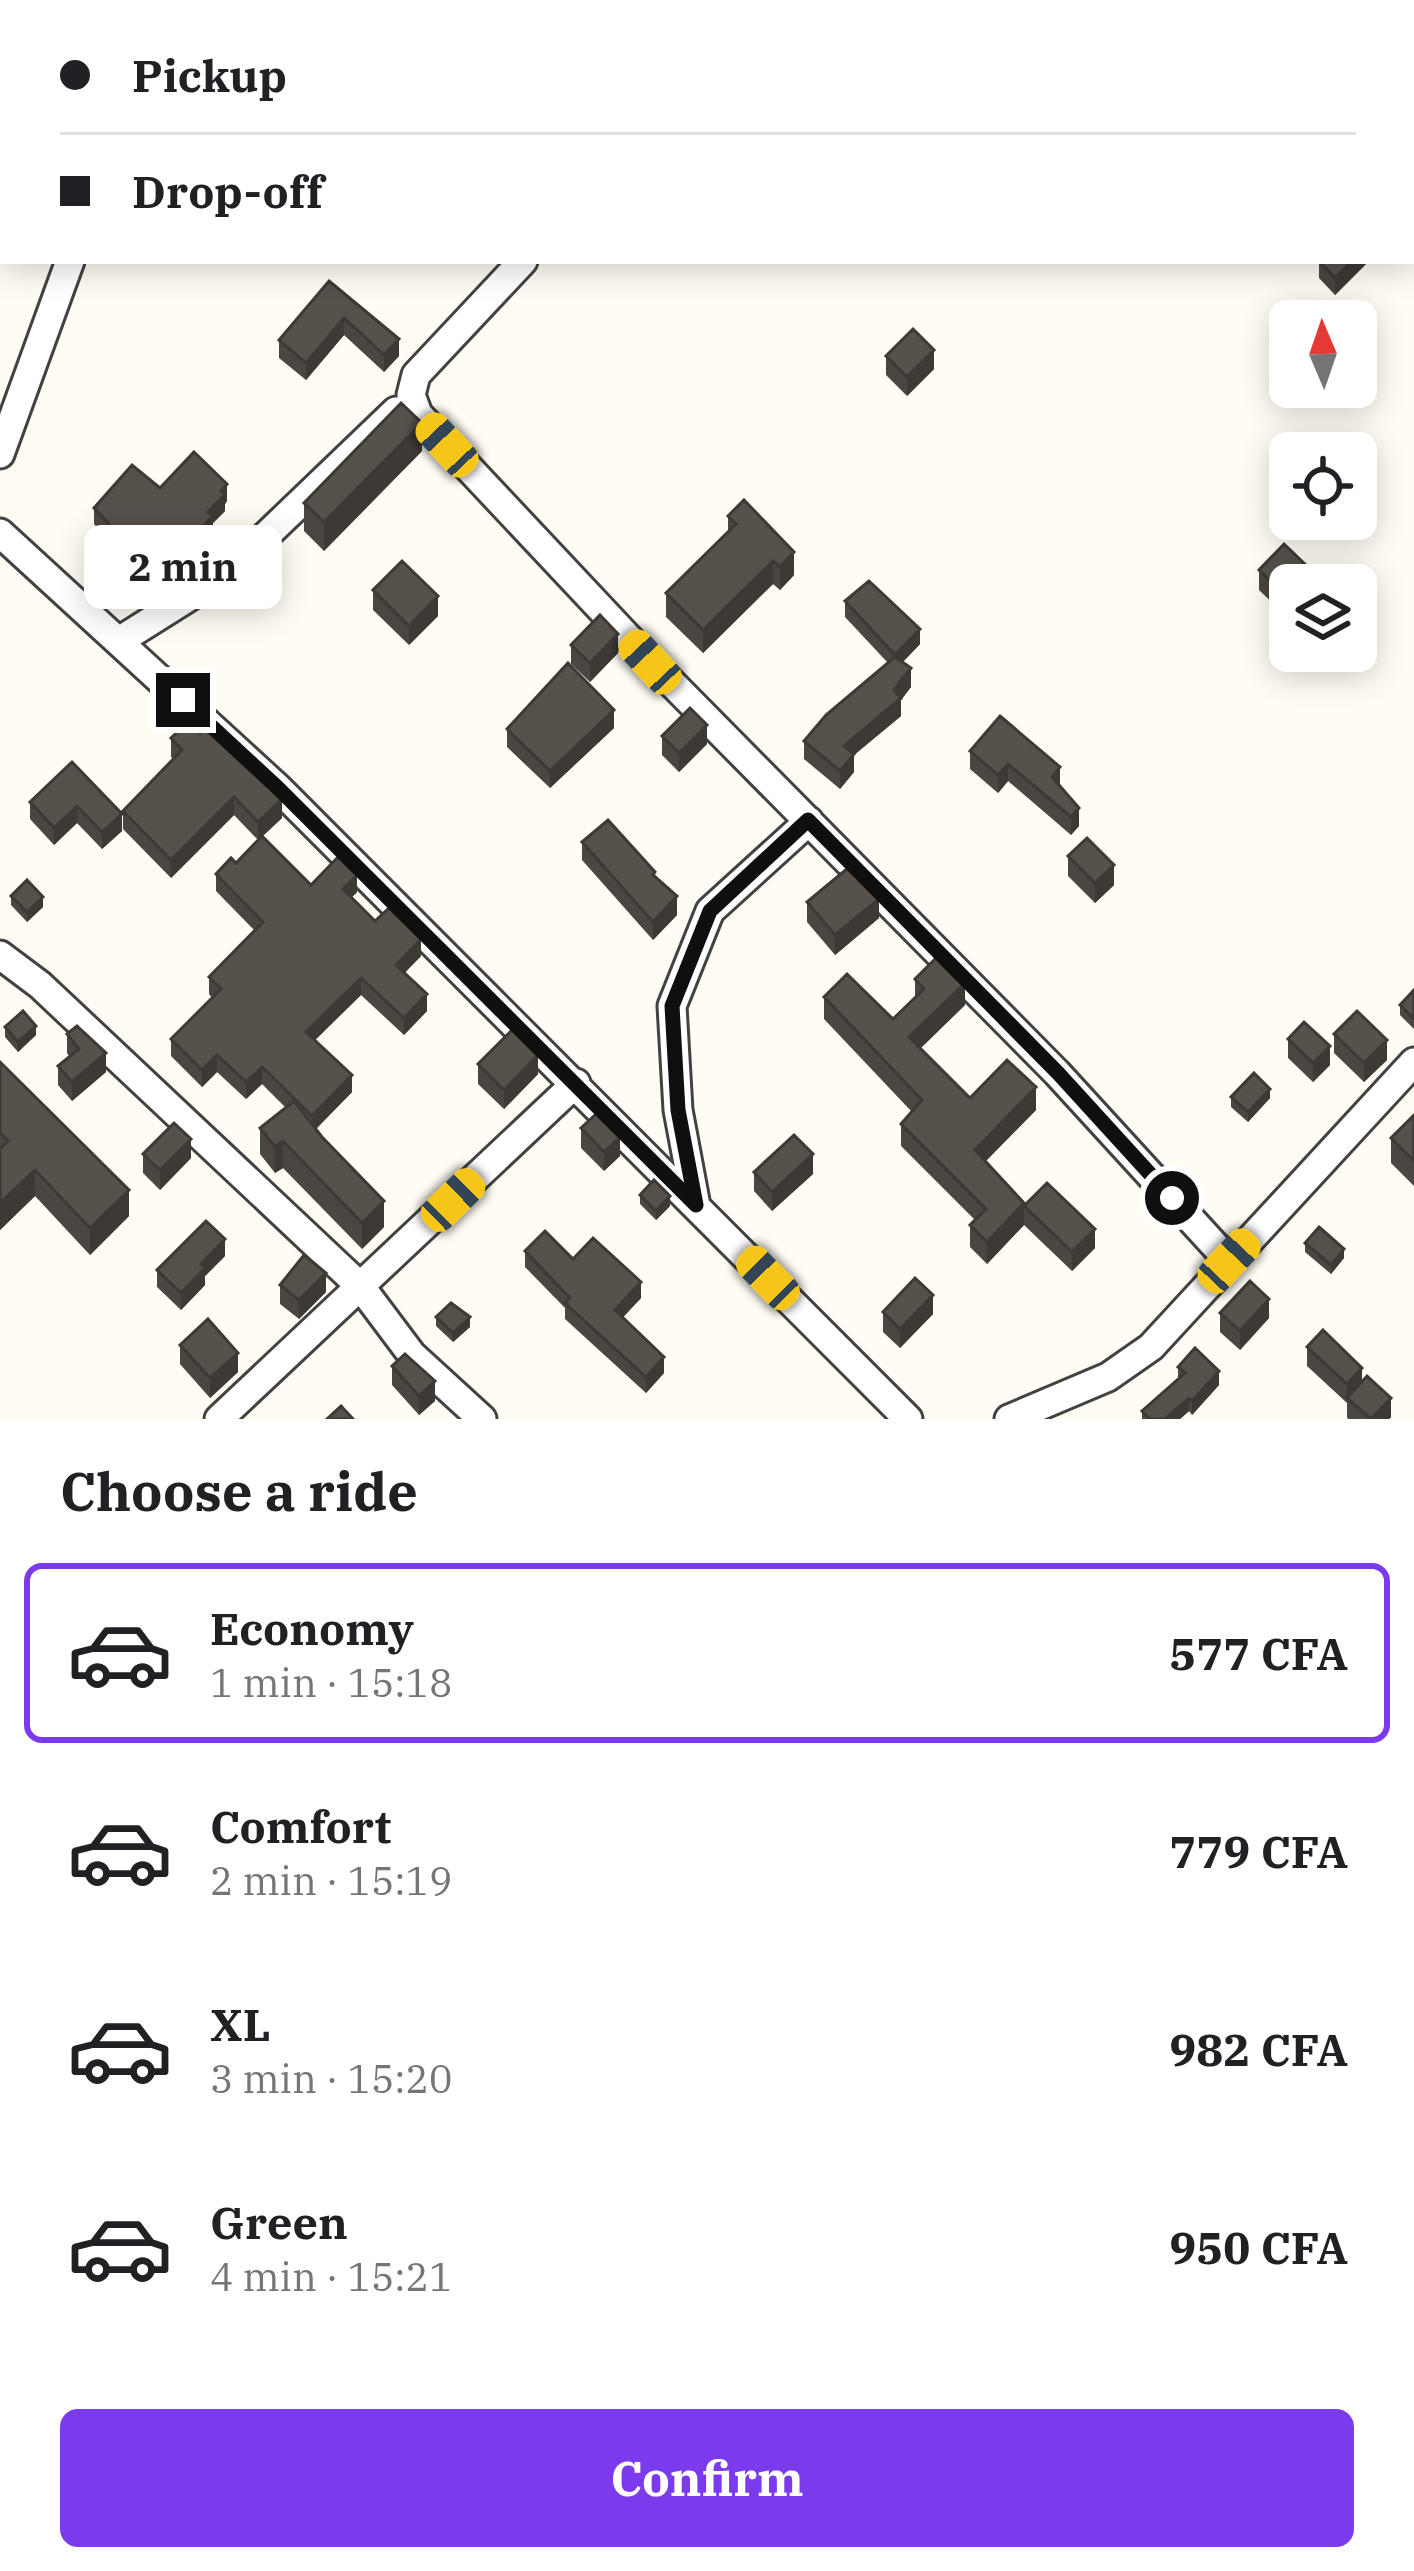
<!DOCTYPE html>
<html lang="en">
<head>
<meta charset="utf-8">
<style>
	body { margin:0; font-family:"IBM Plex Serif",serif; background:#f2f2f2; color:#202124; height:100vh; display:flex; flex-direction:column; font-size:45px; white-space:nowrap }
	* { box-sizing:border-box; margin:0 }
	p { font-size:39px; color:#757577 }
	.icon { flex:none; width:66px; height:66px; fill:none; stroke:currentColor; stroke-width:2; stroke-linecap:round; stroke-linejoin:round }
	.map { position:relative; height:1419px; overflow:hidden }
	.sheet { display:flex; flex-direction:column; background:#fff; flex:1 }
	.sheet>* { flex:none }
	.guide { position:absolute; left:0px; top:0px; width:1416px; height:264px; box-shadow:0 6px 30px #0003; display:grid; align-content:center; height:264px; padding:0 60px; background:#fff }
	.needle { width:78px; rotate:358deg }
	.fabs { position:absolute; left:1269px; top:300px; display:grid; gap:24px }
	.fabs a { display:grid; place-items:center; width:108px; height:108px; border-radius:18px; background:#fff; box-shadow:0 6px 30px #0003; font-size:60px }
	.end { position:absolute; width:54px; height:54px; margin:-27px; border:15px solid #0f0f0f; background:#fff; box-shadow:0 0 0 6px #fff }
	.from { border-radius:50% }
	.bubble { position:absolute; height:84px; border-radius:18px; background:#fff; box-shadow:0 6px 30px #0003; font-size:39px; font-weight:700; line-height:84px; text-align:center }
	.car { position:absolute; width:36px; height:72px; margin:-36px -18px; border-radius:15px; box-shadow:0 0 9px 3px #0007; background:linear-gradient(#f5c518 24%,#345 0 40%,#f5c518 0 76%,#345 0 86%,#f5c518 0) }
	.guide b { display:flex; align-items:center; gap:42px; height:114px; font-size:45px }
	.guide b+b { border-top:3px solid #e0e0e0 }
	.guide i { width:30px; height:30px; background:#202124 }
	ul { padding:0; list-style:none }
	li { display:flex; align-items:center; gap:36px; height:180px; margin:0 24px 18px; padding:0 36px; border:6px solid transparent; border-radius:18px }
	li div { flex:1 }
	li b { display:block; font-size:45px }
	li em { font-style:normal; font-weight:700 }
	li.on { border-color:#7c3aed }
	li>.icon { width:108px; height:108px; stroke-width:1.5 }
	h2 { padding:0 60px; font-size:54px; line-height:144px }
	.button { display:flex; gap:24px; margin-top:auto; padding:24px 60px }
	.button a { flex:1; height:138px; border-radius:18px; background:#7c3aed; color:#fff; font-size:48px; font-weight:700; line-height:138px; text-align:center }
	.map>svg:first-child { display:block }
	.lines { fill:none; stroke-linecap:round; stroke-linejoin:round }
	.minor-casing { stroke:#424242; stroke-width:33 }
	.minor { stroke:#fff; stroke-width:27 }
	.wall { fill:#4b4641 }
	.shaded-wall { fill:#3d3935 }
	.building { fill:#57514c; stroke:#3d3935; stroke-width:3 }
	.route { stroke:#0f0f0f; stroke-width:15 }
</style>
</head>
<body>
<div class="map">
<svg width="1414" height="1419" viewBox="0 0 1414 1419">
	<rect width="100%" height="100%" fill="#fefcf3"/>
	<g class="lines">
		<defs>
			<path id="minor" d="M441,0L444,3
				M163,3L164,0
				M523,261L416,375L411,395L418,414L650,661L1057,1073L1229,1261
				M0,454L70,261
				M0,533L278,788L908,1419
				M119,641L227,573L396,411
				M0,955L40,985L361,1287L412,1355L482,1419
				M696,1206L678,1110L672,1006L710,911L809,821
				M219,1419L576,1083
				M1009,1419L1108,1377L1151,1347L1414,1062"/>
		</defs>
		<!-- minor casing -->
		<use href="#minor" class="minor-casing"/>
		<!-- minor -->
		<use href="#minor" class="minor"/>
	</g>
	<!-- wall -->
	<path class="wall" d="M1319,261H1369L1335,295L1319,278Z
		M329,281L399,356L384,372L344,335L306,380L279,358V340Z
		M886,356L934,369L907,396L886,375Z
		M422,451L324,551L304,531V503Z
		M160,488L227,501L225,504V511L213,523V532L204,542V550L178,578L151,553L134,568L94,524V508Z
		M728,516L794,575L780,590L773,584L703,653L666,617V593L728,532Z
		M1259,570L1310,585H1290V610L1285,615L1259,590Z
		M373,590L438,616L409,645L373,610Z
		M845,601L920,644L903,662L911,687L901,700V716L854,755V772L840,789L804,759V741L888,663L845,617Z
		M571,645L618,653L590,682L571,664Z
		M1000,716L1060,785L1079,826L1071,835L1008,781L998,793L970,769V751Z
		M614,728L550,788L507,747V729Z
		M662,736L707,744L679,772L662,755Z
		M171,738L282,818L263,836L311,885L357,892L351,898L375,921L421,956L404,973L427,1011L404,1035L361,995L315,1040L352,1092L316,1129L384,1227L362,1249L283,1168L275,1173L260,1154V1128L286,1108L262,1084L246,1099L217,1072L202,1087L171,1056V1039L212,998L209,994V977L255,931L216,891V874L236,863L258,840L234,815L171,878L123,829V811L174,759L171,757Z
		M72,762L122,831L102,849L77,823L54,845L30,819V802Z
		M582,842L655,877L677,915L653,940L582,860Z
		M1068,856L1114,885L1095,903L1068,876Z
		M11,896L43,907L27,922L11,905Z
		M807,902L879,918L835,955L807,922Z
		M915,979L965,1005L921,1048L970,1098L1036,1110L986,1161L1024,1206L1095,1248L1072,1271L1024,1225L987,1264L970,1247V1225L975,1220L901,1146V1124L912,1112L824,1019V997L893,1019L915,998Z
		M1414,990V1029L1400,1015V1005Z
		M5,1027L36,1035L18,1052L5,1037Z
		M67,1034L106,1072L72,1101L58,1085V1066L69,1056L67,1053Z
		M1334,1034L1387,1060L1364,1082L1334,1053Z
		M1288,1039L1330,1065L1313,1082L1288,1058Z
		M0,1062L129,1216L90,1255L35,1196L0,1230Z
		M478,1064L538,1074L504,1109L478,1084Z
		M1231,1097L1270,1098L1248,1122L1231,1107Z
		M1414,1115V1186L1391,1163V1138Z
		M581,1128L620,1156L604,1171L581,1148Z
		M143,1154L191,1158L160,1190L143,1173Z
		M754,1172L813,1174L772,1211L754,1191Z
		M640,1195L670,1206L656,1220L640,1204Z
		M1305,1243L1344,1258L1331,1274L1305,1252Z
		M525,1251L641,1298L623,1317L664,1373L646,1393L565,1319V1308L525,1267Z
		M225,1256L205,1276V1285L181,1310L157,1287V1270Z
		M280,1285L326,1292L299,1319L280,1304Z
		M883,1312L933,1314L900,1348L883,1332Z
		M1220,1313L1269,1318L1240,1350L1220,1332Z
		M436,1317L470,1327L453,1342L436,1326Z
		M180,1345L238,1372L210,1398L180,1364Z
		M1307,1347L1362,1381L1391,1417L1389,1419H1348L1347,1417V1403L1307,1366Z
		M392,1366L435,1401L419,1415L392,1385Z
		M1178,1367L1219,1385L1192,1415L1189,1411L1180,1419H1142V1411L1178,1380Z"/>
	<!-- shaded-wall -->
	<path class="shaded-wall" d="M743,0H762L758,3H743Z
		M3,209V226L0,228V212Z
		M1352,261H1369L1335,295V278Z
		M344,318V335L306,380V363Z
		M399,339V356L384,372V355Z
		M934,350V369L907,396V377Z
		M422,423V451L324,551V522Z
		M227,484V501L225,504V511L213,523V532L204,542V550L178,578V562L200,529L221,491Z
		M151,536V553L134,568V551Z
		M794,552V575L780,590V567Z
		M773,561V584L703,653V630Z
		M1310,569V585H1295Z
		M1290,590V610L1285,615V595Z
		M438,596V616L409,645V626Z
		M920,629V644L895,670V655Z
		M618,634V653L590,682V663Z
		M911,668V687L901,700V716L854,755V772L840,789V771L844,746L894,690Z
		M614,710V728L550,788V771Z
		M707,725V744L679,772V753Z
		M1008,764V781L998,793V775Z
		M1060,767V785L1052,794V777Z
		M234,797V815L171,878V860Z
		M282,799V818L258,840V822Z
		M77,806V823L54,845V828Z
		M1079,808V826L1071,835V817Z
		M122,814V831L102,849V832Z
		M1114,865V885L1095,903V883Z
		M357,875V892L343,906V889Z
		M677,896V915L653,940V922Z
		M43,897V907L27,922V912Z
		M879,899V918L835,955V935Z
		M421,939V956L396,982V965Z
		M361,978V995L306,1049V1032Z
		M965,983V1005L909,1059V1037Z
		M427,994V1011L404,1035V1018Z
		M36,1026V1035L18,1052V1042Z
		M1387,1040V1060L1364,1082V1063Z
		M1330,1046V1065L1313,1082V1063Z
		M106,1053V1072L72,1101V1082Z
		M217,1055V1072L202,1087V1070Z
		M538,1055V1074L504,1109V1090Z
		M262,1067V1084L246,1099V1082Z
		M352,1075V1092L312,1133V1116Z
		M1036,1087V1110L975,1172V1150Z
		M1270,1089V1098L1248,1122V1112Z
		M620,1137V1156L604,1171V1152Z
		M191,1139V1158L160,1190V1170Z
		M283,1141V1168L275,1173V1147Z
		M813,1154V1174L772,1211V1192Z
		M35,1170V1196L0,1230V1203Z
		M129,1190V1216L90,1255V1228Z
		M670,1196V1206L656,1220V1211Z
		M384,1201V1227L362,1249V1223Z
		M1024,1203V1225L987,1264V1242Z
		M1095,1229V1248L1072,1271V1252Z
		M225,1239V1256L205,1276V1285L181,1310V1293L201,1264Z
		M1344,1249V1258L1331,1274V1265Z
		M326,1273V1292L299,1319V1300Z
		M641,1282V1298L615,1326V1310Z
		M933,1295V1314L900,1348V1329Z
		M1269,1299V1318L1240,1350V1331Z
		M470,1317V1327L453,1342V1333Z
		M238,1353V1372L210,1398V1378Z
		M664,1357V1373L646,1393V1377Z
		M1362,1368V1387L1347,1398V1384Z
		M1219,1371V1385L1192,1415V1401Z
		M435,1381V1401L419,1415V1396Z
		M1189,1398V1411L1180,1419H1165Z
		M1391,1398V1417L1389,1419H1371Z"/>
	<!-- building -->
	<path class="building" d="M529,0H591L588,3H532Z
		M644,0H685L688,3H640Z
		M0,52L3,56V209L0,212Z
		M1319,261H1352L1335,278Z
		M329,281L399,339L384,355L344,318L306,363L279,340Z
		M913,329L934,350L907,377L886,356Z
		M401,403L422,423L324,522L304,503Z
		M194,452L227,484L221,491L225,494L208,512L213,516L200,529L204,533L178,562L151,536L134,551L94,508L132,465L160,488Z
		M744,500L794,552L780,567L773,561L703,630L666,593L736,524L728,516Z
		M1284,544L1310,569L1295,585H1290V590L1285,595L1259,570Z
		M402,561L438,596L409,626L373,590Z
		M869,581L920,629L895,655L845,601Z
		M600,615L618,634L590,663L571,645Z
		M895,657L911,668L894,690L901,698L844,746L854,754L840,771L804,741L826,715Z
		M568,663L614,710L550,771L507,729Z
		M690,708L707,725L679,753L662,736Z
		M1000,716L1060,767L1052,777L1079,808L1071,817L1008,764L998,775L970,751Z
		M189,721L200,733L206,728L282,799L258,822L234,797L171,860L123,811L182,750L171,738Z
		M72,762L122,814L102,832L77,806L54,828L30,802Z
		M608,820L655,872L653,875L677,896L653,922L582,842Z
		M262,836L311,885L338,857L357,875L343,889L375,921L389,908L421,939L396,965L427,994L404,1018L361,978L306,1032L352,1075L312,1116L262,1067L246,1082L217,1055L202,1070L171,1039L221,989L209,977L263,922L216,874L231,858L236,863Z
		M1087,838L1114,865L1095,883L1068,856Z
		M848,868L879,899L835,935L807,902Z
		M27,880L43,897L27,912L11,896Z
		M938,956L965,983L909,1037L970,1098L1007,1060L1036,1087L975,1150L1024,1203L987,1242L970,1225L986,1209L901,1124L922,1100L824,997L847,974L893,1019L924,989L915,979Z
		M1414,990V1019L1400,1005Z
		M23,1011L36,1026L18,1042L5,1027Z
		M1357,1011L1387,1040L1364,1063L1334,1034Z
		M1304,1022L1330,1046L1313,1063L1288,1039Z
		M77,1026L106,1053L72,1082L58,1066L79,1049L67,1034Z
		M513,1029L538,1055L504,1090L478,1064Z
		M0,1062L129,1190L90,1228L35,1170L0,1203V1149L8,1141L0,1133Z
		M1254,1073L1270,1089L1248,1112L1231,1097Z
		M294,1101L322,1137L384,1201L362,1223L283,1141L275,1147L260,1128Z
		M597,1113L620,1137L604,1152L581,1128Z
		M1414,1115V1161L1391,1138Z
		M174,1123L191,1139L160,1170L143,1154Z
		M794,1135L813,1154L772,1192L754,1172Z
		M654,1180L670,1196L656,1211L640,1195Z
		M1047,1183L1095,1229L1072,1252L1024,1206Z
		M206,1221L225,1239L201,1264L205,1268L181,1293L157,1270Z
		M1319,1227L1344,1249L1331,1265L1305,1243Z
		M545,1231L573,1259L593,1238L641,1282L615,1310L664,1357L646,1377L565,1303L570,1298L525,1251Z
		M304,1255L326,1273L299,1300L280,1285Z
		M915,1278L933,1295L900,1329L883,1312Z
		M1250,1281L1269,1299L1240,1331L1220,1313Z
		M451,1303L470,1317L453,1333L436,1317Z
		M208,1319L238,1353L210,1378L180,1345Z
		M1323,1330L1362,1368L1347,1384L1307,1347Z
		M1195,1348L1219,1371L1192,1401L1189,1398L1165,1419H1150L1142,1411L1185,1373L1178,1367Z
		M405,1354L435,1381L419,1396L392,1366Z
		M1367,1376L1391,1398L1371,1419L1347,1398Z
		M341,1406L353,1419H327Z"/>
	<g class="lines">
		<!-- route -->
		<path class="route" d="M183,700L278,788L696,1205L678,1110L672,1006L710,911L808,820L1058,1073L1172,1198"/>
	</g>
</svg>
<div class="fabs">
<a><svg class="needle" viewBox="-14 -14 28 28"><path d="M0-13l5 13h-10z" fill="#e53935"/><path d="M0 13l5-13h-10z" fill="#757577"/></svg></a>
<a><svg class="icon" aria-label="locate" viewBox="0 0 24 24"><circle cx="12" cy="12" r="6"/><path d="M12 2v4M12 18v4M2 12h4M18 12h4"/></svg></a>
<a><svg class="icon" aria-label="layers" viewBox="0 0 24 24"><path d="M12 4l9 5-9 5-9-5zM3 14l9 5 9-5"/></svg></a>
</div>
<i class="end from" style="left:1172px;top:1198px"></i>
<i class="end" style="left:183px;top:700px"></i>
<div class="bubble" style="left:84px;top:525px;width:198px">2 min</div>
<i class="car" style="left:447px;top:445px;rotate:317deg"></i>
<i class="car" style="left:650px;top:662px;rotate:317deg"></i>
<i class="car" style="left:453px;top:1200px;rotate:46deg"></i>
<i class="car" style="left:1229px;top:1261px;rotate:43deg"></i>
<i class="car" style="left:768px;top:1278px;rotate:316deg"></i>
<div class="guide">
<b><i class="from"></i>Pickup</b>
<b><i></i>Drop-off</b>
</div>
</div>
<section class="sheet">
<h2>Choose a ride</h2>
<ul>
<li class="on"><svg class="icon" aria-label="car" viewBox="0 0 24 24"><path d="M5 17H2v-5l4-1 3-4h7l3 4 3 1v5h-3M9 17h6M6 11h13"/><circle cx="7" cy="17" r="2"/><circle cx="17" cy="17" r="2"/></svg><div><b>Economy</b><p>1 min · 15:18</p></div><em>577 CFA</em></li>
<li><svg class="icon" aria-label="car" viewBox="0 0 24 24"><path d="M5 17H2v-5l4-1 3-4h7l3 4 3 1v5h-3M9 17h6M6 11h13"/><circle cx="7" cy="17" r="2"/><circle cx="17" cy="17" r="2"/></svg><div><b>Comfort</b><p>2 min · 15:19</p></div><em>779 CFA</em></li>
<li><svg class="icon" aria-label="car" viewBox="0 0 24 24"><path d="M5 17H2v-5l4-1 3-4h7l3 4 3 1v5h-3M9 17h6M6 11h13"/><circle cx="7" cy="17" r="2"/><circle cx="17" cy="17" r="2"/></svg><div><b>XL</b><p>3 min · 15:20</p></div><em>982 CFA</em></li>
<li><svg class="icon" aria-label="car" viewBox="0 0 24 24"><path d="M5 17H2v-5l4-1 3-4h7l3 4 3 1v5h-3M9 17h6M6 11h13"/><circle cx="7" cy="17" r="2"/><circle cx="17" cy="17" r="2"/></svg><div><b>Green</b><p>4 min · 15:21</p></div><em>950 CFA</em></li>
</ul>
<div class="button"><a>Confirm</a></div>
</section>
</body>
</html>
